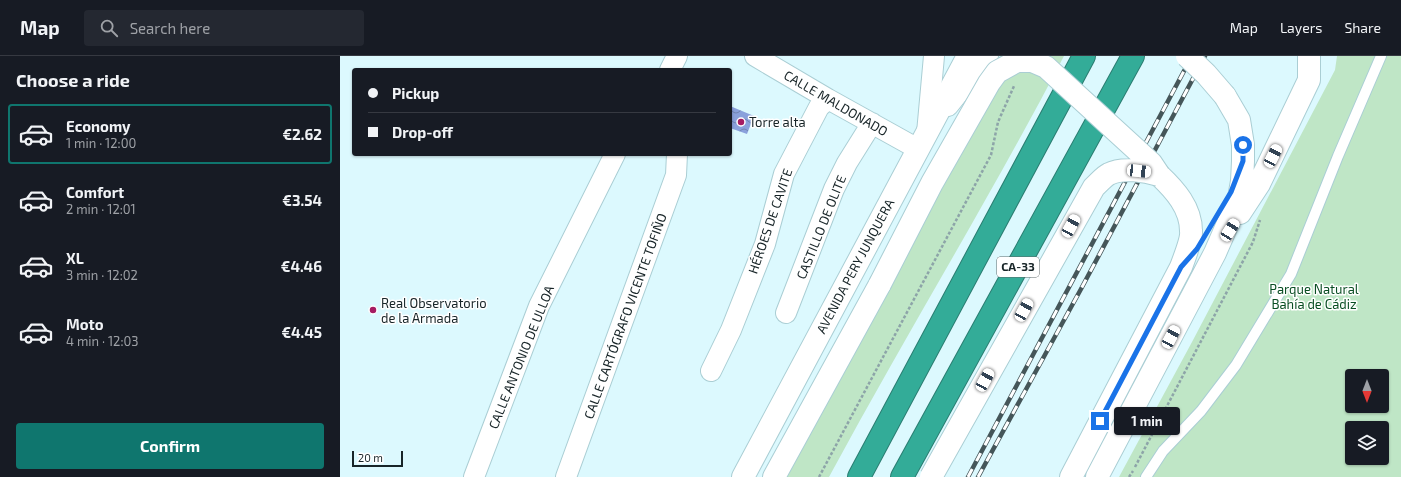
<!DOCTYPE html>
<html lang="en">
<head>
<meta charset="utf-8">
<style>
	body { margin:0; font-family:"Exo 2",sans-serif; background:#242831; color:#f1f3f6; height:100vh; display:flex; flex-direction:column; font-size:15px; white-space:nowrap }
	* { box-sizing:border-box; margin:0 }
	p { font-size:13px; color:#9ea1a6 }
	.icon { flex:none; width:22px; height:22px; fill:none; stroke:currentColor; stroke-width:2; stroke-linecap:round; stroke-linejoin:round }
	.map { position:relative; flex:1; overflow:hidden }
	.sheet { display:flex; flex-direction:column; background:#171b24; width:340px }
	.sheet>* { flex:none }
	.hud { position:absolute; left:12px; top:12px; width:380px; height:88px; border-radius:4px; box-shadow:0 1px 3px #0004; display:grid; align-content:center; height:88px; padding:0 16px; background:#171b24 }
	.needle { width:26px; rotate:180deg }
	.tools { position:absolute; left:1005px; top:313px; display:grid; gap:8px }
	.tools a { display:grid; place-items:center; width:44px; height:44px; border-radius:4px; background:#171b24; box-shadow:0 1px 3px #0004; font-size:20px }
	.scale { position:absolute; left:12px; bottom:10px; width:51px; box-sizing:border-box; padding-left:4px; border:2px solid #182528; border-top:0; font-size:11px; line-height:14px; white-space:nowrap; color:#182528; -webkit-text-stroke:3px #fff; paint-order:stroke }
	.end { position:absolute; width:18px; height:18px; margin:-9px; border:5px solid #1a73e8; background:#fff; box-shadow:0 0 0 2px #fff }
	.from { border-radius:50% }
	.bubble { position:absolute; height:28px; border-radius:4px; background:#171b24; box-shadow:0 1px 3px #0004; font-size:13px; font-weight:700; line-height:28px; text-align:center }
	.car { position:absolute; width:12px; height:24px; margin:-12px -6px; border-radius:5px; box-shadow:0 0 3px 1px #0007; background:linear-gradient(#fff 24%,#345 0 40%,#fff 0 76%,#345 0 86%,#fff 0) }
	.hud b { display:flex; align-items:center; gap:14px; height:38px; font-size:15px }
	.hud b+b { border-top:1px solid #363941 }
	.hud i { width:10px; height:10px; background:#f1f3f6 }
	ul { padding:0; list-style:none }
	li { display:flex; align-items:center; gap:12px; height:60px; margin:0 8px 6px; padding:0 8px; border:2px solid transparent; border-radius:4px }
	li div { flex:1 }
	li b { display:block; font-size:15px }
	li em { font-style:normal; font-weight:700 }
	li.current { border-color:#0f766e }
	li>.icon { width:36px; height:36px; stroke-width:1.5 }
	h2 { padding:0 16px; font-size:18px; line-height:48px }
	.action { display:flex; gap:8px; margin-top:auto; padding:8px 16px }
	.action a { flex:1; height:46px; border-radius:4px; background:#0f766e; color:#fff; font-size:16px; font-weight:700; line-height:46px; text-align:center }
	header { display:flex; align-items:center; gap:24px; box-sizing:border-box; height:56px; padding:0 20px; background:#171b24; border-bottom:1px solid #363941 }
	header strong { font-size:19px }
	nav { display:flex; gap:22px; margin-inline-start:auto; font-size:14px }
	.search { width:280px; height:36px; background:#242831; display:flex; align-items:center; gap:10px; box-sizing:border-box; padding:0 14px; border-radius:4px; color:#9ea1a6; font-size:15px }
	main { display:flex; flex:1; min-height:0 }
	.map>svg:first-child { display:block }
	.green { fill:#bfe6c6; fill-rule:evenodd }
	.water { fill:url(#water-waves) }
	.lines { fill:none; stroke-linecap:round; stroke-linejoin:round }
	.service-casing { stroke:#aaced4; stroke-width:12 }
	.minor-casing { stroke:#aaced4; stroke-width:22 }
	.tertiary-casing { stroke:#aaced4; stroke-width:24 }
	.motorway-casing { stroke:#2a7d71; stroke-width:24 }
	.path { stroke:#8da4a8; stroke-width:2.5; stroke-dasharray:3 2; stroke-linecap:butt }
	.service { stroke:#fff; stroke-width:10 }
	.minor { stroke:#fff; stroke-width:20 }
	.tertiary { stroke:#fff; stroke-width:22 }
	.motorway { stroke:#33ac98; stroke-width:22 }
	.rail-casing { stroke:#455659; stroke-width:4.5 }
	.rail { stroke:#fff; stroke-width:3; stroke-dasharray:9; stroke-linecap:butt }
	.tertiary-bridge-casing { stroke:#aaced4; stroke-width:24; stroke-linecap:butt }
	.tertiary-bridge { stroke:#fff; stroke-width:22 }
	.route { stroke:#1a73e8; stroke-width:5 }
	.poi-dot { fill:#a51c62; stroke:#fff; stroke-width:1.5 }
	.labels { text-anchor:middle; stroke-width:3; stroke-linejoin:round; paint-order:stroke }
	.shield { fill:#fff; stroke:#5d6668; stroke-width:1 }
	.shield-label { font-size:12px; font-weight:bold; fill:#182528 }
	.street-label { font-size:13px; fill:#182528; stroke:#fff }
	.poi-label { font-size:13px; fill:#182528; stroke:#fff; text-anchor:start }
	.park-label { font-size:13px; fill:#094e23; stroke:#fff }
</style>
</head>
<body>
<header>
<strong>Map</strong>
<div class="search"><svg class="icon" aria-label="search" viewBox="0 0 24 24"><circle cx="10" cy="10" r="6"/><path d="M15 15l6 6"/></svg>Search here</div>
<nav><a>Map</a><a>Layers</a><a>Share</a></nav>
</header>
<main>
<section class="sheet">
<h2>Choose a ride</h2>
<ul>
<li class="current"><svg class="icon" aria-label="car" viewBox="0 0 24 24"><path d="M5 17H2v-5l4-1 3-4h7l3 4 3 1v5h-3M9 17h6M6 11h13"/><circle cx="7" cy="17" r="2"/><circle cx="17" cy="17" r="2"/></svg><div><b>Economy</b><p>1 min · 12:00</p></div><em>€2.62</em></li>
<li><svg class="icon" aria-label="car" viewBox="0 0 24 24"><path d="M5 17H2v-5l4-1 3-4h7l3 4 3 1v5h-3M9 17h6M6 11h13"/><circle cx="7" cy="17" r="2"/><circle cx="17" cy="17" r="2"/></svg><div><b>Comfort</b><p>2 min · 12:01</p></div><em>€3.54</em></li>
<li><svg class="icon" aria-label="car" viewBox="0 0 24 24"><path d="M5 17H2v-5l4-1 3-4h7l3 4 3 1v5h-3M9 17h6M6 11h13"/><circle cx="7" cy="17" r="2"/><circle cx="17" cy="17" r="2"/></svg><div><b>XL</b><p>3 min · 12:02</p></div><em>€4.46</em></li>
<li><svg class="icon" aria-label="car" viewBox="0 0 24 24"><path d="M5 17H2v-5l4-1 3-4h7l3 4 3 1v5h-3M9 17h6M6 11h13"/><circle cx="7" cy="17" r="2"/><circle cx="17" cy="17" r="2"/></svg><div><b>Moto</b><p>4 min · 12:03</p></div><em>€4.45</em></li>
</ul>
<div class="action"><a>Confirm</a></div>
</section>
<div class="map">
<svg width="1061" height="421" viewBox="0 0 1061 421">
	<defs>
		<pattern id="water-waves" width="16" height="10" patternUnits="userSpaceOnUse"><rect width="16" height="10" fill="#8aa1dc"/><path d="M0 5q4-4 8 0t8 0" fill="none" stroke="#7083b2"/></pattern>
	</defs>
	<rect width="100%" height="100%" fill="#dcf9fe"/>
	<!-- green -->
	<path class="green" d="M661,0H724C650,142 565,280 489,421H445L657,4Z
		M997,0H1061V421H779L852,286L995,14ZM1012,320H1042V350H1012ZM1012,372H1042V402H1012Z"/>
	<!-- water -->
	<path class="water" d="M390,50L414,60L407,78L390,72Z"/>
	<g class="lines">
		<defs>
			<path id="service" d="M806,421L823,395L861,355L896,309L951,218L998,100L1041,0"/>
			<path id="minor" d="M415,0L488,43L578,93
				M330,14L337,0
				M608,50L648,0
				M587,77L594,0
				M446,257L494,133L507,107L532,67
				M371,315L391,274L425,188L444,118L479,51L488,43
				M134,421L199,250L275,98
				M226,421L336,119L337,98"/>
			<path id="tertiary" d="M900,157L919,128L969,24V0
				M403,421L628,0
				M434,421L540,228
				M731,421L841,211C844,203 852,183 851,175C851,152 835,134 819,119
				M757,421L875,197L899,142L902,125L903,105V89L899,64L885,40"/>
			<path id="motorway" d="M519,421L744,0
				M562,421L793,0"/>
		</defs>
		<!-- service casing -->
		<use href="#service" class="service-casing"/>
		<!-- minor casing -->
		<use href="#minor" class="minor-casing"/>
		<!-- tertiary casing -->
		<use href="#tertiary" class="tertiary-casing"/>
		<!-- motorway casing -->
		<use href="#motorway" class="motorway-casing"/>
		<!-- path -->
		<path class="path" d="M795,411L913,186L920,164
			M479,421L651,99L658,66L674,30
			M789,421L793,415"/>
		<!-- service -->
		<use href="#service" class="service"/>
		<!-- minor -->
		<use href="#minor" class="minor"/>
		<!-- tertiary -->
		<use href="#tertiary" class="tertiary"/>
		<!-- motorway -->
		<use href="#motorway" class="motorway"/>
		<defs>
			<path id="rail" d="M628,421L852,0
				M638,421L741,233L865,0"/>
		</defs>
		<!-- rail casing -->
		<use href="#rail" class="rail-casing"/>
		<!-- rail -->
		<use href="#rail" class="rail"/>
		<defs>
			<path id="tertiary-bridge" d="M847,0L866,18L885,40
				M540,228L592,127L649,27L657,16L677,5H692L706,11L811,107L819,119
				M591,421L754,131C759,127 763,121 769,118C782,111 806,115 819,119"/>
		</defs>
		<!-- tertiary-bridge casing -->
		<use href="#tertiary-bridge" class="tertiary-bridge-casing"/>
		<!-- tertiary-bridge -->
		<use href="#tertiary-bridge" class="tertiary-bridge"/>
	</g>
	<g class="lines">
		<!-- route -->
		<path class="route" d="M760,365L841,211L857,193L891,136L903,105V89"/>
	</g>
	<!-- markers -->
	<g class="poi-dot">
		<circle cx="401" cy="66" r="4"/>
		<circle cx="33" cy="254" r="4"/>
	</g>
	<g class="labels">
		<!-- shield labels -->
		<rect class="shield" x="657" y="201" width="42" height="20" rx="3"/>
		<g class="shield-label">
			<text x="678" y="215">CA-33</text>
		</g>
		<!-- street labels -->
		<g class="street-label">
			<text transform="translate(496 47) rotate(30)" y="5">CALLE MALDONADO</text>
			<text transform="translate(430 165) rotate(-71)" y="5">HÉROES DE CAVITE</text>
			<text transform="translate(481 171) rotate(-68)" y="5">CASTILLO DE OLITE</text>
			<text transform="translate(515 210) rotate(-62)" y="5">AVENIDA PERY JUNQUERA</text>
			<text transform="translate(285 260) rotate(-70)" y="5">CALLE CARTÓGRAFO VICENTE TOFIÑO</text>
			<text transform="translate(181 301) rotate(-68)" y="5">CALLE ANTONIO DE ULLOA</text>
		</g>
		<!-- poi labels -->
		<g class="poi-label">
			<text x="409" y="71">Torre alta</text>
			<text x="41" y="252">Real Observatorio<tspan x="41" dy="15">de la Armada</tspan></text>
		</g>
		<!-- park labels -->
		<g class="park-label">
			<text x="974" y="238">Parque Natural<tspan x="974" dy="15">Bahía de Cádiz</tspan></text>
		</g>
	</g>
</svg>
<div class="tools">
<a><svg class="needle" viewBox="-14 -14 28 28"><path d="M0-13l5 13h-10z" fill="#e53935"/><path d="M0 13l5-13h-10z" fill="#9ea1a6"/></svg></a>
<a><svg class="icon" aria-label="layers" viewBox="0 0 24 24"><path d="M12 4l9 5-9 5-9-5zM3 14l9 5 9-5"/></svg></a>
</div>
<div class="scale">20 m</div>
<i class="end from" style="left:903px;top:89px"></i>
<i class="end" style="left:760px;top:365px"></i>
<div class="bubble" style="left:774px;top:351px;width:66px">1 min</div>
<i class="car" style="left:933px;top:100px;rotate:27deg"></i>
<i class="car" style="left:799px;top:115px;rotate:96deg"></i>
<i class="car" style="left:731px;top:170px;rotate:29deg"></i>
<i class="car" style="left:890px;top:174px;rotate:32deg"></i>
<i class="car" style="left:684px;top:254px;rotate:29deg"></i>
<i class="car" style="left:831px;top:281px;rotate:28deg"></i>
<i class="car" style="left:645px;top:324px;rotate:29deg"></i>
<div class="hud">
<b><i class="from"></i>Pickup</b>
<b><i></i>Drop-off</b>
</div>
</div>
</main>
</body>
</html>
